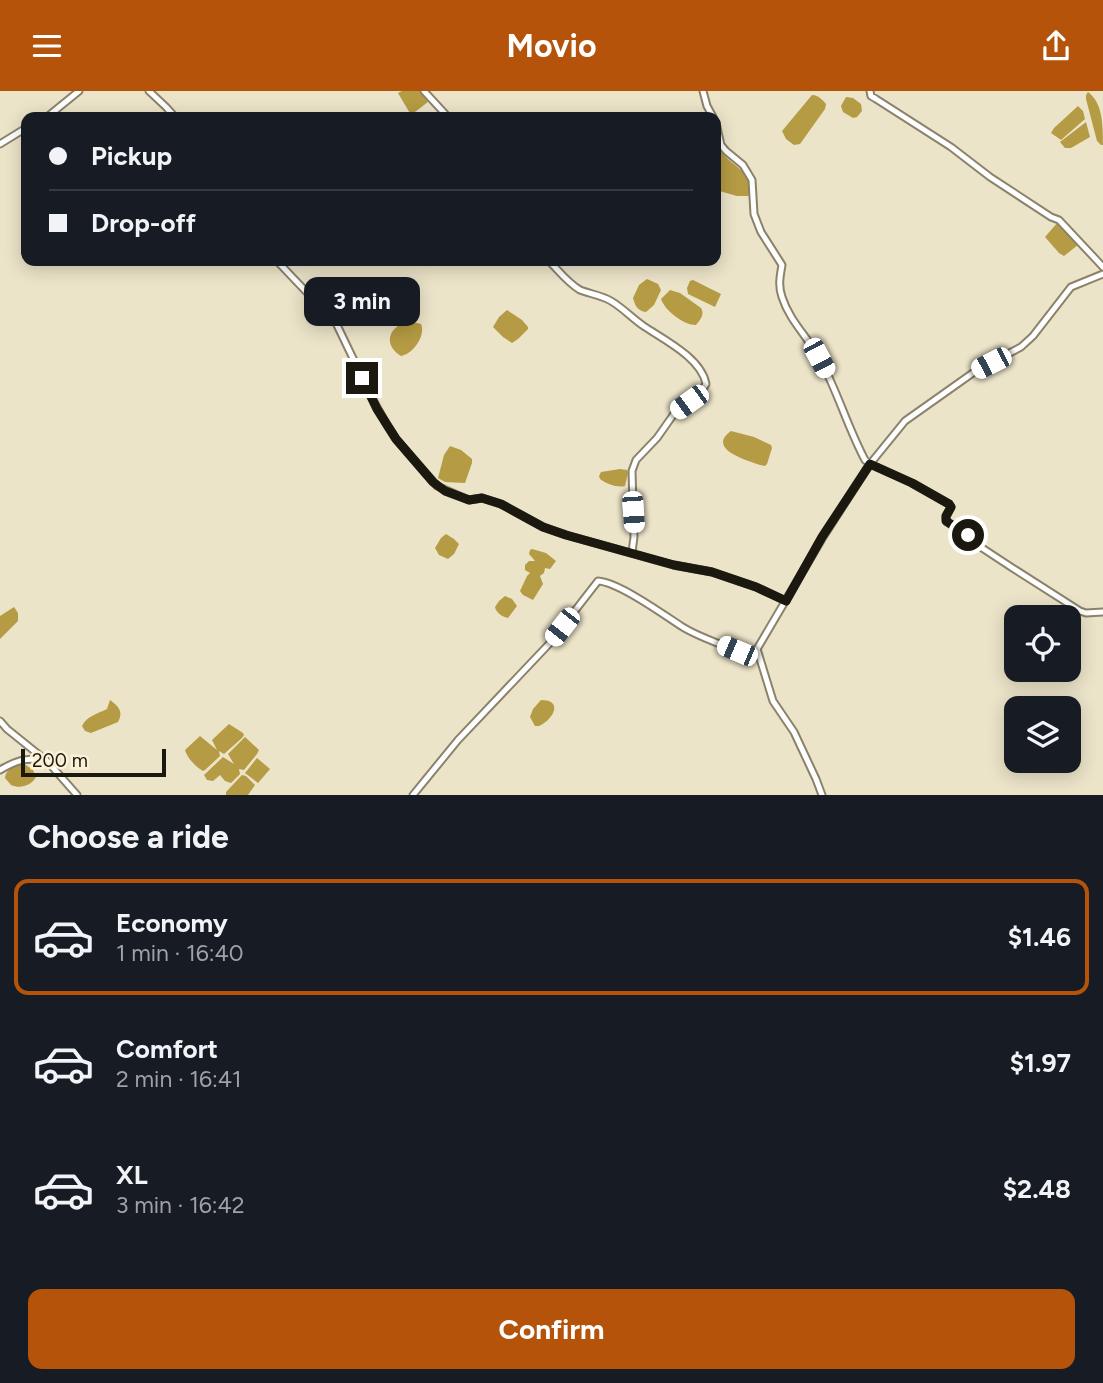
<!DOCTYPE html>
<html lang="en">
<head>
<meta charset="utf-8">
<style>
	body { margin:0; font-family:Figtree,sans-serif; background:#242831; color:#f1f3f6; height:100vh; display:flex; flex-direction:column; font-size:26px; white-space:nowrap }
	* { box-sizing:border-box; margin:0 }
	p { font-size:23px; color:#9ea1a6 }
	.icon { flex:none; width:38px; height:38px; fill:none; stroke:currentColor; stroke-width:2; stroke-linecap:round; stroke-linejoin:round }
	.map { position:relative; height:704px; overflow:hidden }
	.side { display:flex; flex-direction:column; background:#171b24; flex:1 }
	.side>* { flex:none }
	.hud { position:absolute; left:21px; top:21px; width:700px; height:154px; border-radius:14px; box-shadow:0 4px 18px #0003; display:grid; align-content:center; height:154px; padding:0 28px; background:#171b24 }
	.buttons { position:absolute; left:1004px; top:514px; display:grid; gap:14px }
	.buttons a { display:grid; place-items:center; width:77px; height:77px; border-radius:14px; background:#171b24; box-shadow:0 4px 18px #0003; font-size:35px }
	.scale { position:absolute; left:21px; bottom:18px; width:145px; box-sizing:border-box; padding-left:7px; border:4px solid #1b180f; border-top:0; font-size:19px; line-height:24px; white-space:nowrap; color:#1b180f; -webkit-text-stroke:5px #faf1d6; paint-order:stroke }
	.end { position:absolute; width:32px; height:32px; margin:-16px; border:9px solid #1b180f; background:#fff; box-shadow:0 0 0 4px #fff }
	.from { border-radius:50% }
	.bubble { position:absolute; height:49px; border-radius:14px; background:#171b24; box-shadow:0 4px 18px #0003; font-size:23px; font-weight:700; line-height:49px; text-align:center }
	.car { position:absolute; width:21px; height:42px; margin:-21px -10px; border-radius:9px; box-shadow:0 0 5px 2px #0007; background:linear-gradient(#fff 24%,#345 0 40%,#fff 0 76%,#345 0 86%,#fff 0) }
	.hud b { display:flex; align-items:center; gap:24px; height:66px; font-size:26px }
	.hud b+b { border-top:2px solid #363941 }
	.hud i { width:18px; height:18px; background:#f1f3f6 }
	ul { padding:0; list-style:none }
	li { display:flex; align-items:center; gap:21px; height:116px; margin:0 14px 10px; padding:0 14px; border:4px solid transparent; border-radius:14px }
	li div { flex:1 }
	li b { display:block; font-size:26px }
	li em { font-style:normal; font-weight:700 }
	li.on { border-color:#b45309 }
	li>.icon { width:63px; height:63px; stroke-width:1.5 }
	h2 { padding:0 28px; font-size:32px; line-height:84px }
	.cta { display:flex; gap:14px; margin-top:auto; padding:14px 28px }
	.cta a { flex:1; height:80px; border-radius:14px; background:#b45309; color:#fff; font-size:28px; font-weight:700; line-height:80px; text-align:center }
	header { display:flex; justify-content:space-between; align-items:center; height:91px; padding:0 28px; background:#b45309; color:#fff; font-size:32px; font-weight:700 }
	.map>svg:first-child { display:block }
	.water { fill:#b59b43 }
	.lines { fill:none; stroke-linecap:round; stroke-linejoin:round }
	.minor-casing { stroke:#8a826a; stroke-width:9 }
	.minor { stroke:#fff; stroke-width:5 }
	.route { stroke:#1b180f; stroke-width:9 }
</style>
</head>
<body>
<header><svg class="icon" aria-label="menu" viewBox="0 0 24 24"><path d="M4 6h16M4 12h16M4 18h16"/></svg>Movio<svg class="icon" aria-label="share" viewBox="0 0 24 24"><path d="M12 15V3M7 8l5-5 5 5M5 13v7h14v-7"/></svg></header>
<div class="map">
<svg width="1103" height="704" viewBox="0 0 1103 704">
	<rect width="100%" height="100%" fill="#ece4c9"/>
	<!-- water -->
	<path class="water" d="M402,0H420L428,11L411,24L398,2Z
		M1088,1C1103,12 1103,35 1103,54H1101L1097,50L1086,8V4Z
		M812,4C818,4 823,9 826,13L825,18L800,53L794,54L786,48L782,40Z
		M846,6L853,7L861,13L862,20L857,26L853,27L843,21L841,15Z
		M1078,15L1083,20L1085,28L1061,49L1051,42L1054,37Z
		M1086,31L1090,46L1071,57H1065L1060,51Z
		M716,55C719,58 721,61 724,64C736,78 752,80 750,103L748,105H737L716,99Z
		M1058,131L1078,154L1064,165L1059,162L1045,146Z
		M647,188L658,193L661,199L654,214L646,221C638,220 635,215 633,207L639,194Z
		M693,189L721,203L715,216L688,203L687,197L690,190Z
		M670,199L680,202L701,217C705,224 700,229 696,234C684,234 665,220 661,208Z
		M507,219L522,229L528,236V238L518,248L512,252L503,246L493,236L499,226Z
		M409,230L421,233C426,245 413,263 401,265C382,253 389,235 409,230Z
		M731,340L754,346L771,354L772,357L767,373L765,375L760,374C747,369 706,358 731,340Z
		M450,355L461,359L472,368V372L465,392L445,391L438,387L444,364Z
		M620,378L627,379L628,382L625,395C617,397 607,393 600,388L599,385L601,381Z
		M446,443L454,448L459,453L454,463L448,468L439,464L435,457L441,447Z
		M532,458L546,462L556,470L550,478L545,477L544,482L540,485L543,493L533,509L523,504L520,500L527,485L530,482L525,479V474L529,470H535L529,463L530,459Z
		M505,505L512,508L517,515L508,527C503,526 496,522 495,516L499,510Z
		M14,516L18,522V530L0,548V525Z
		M110,609C118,615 124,620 118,631L91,642L85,640L82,635C87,625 97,623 107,618Z
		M541,609C564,609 553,629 539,635H535L530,626L533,618Z
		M229,633L243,642L244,644L242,647L224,663L219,660L220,665L205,679L203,680C196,676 187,667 185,659L200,645L217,659L212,649Z
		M245,646L259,659L257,663L244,679L239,678L240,683L231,692L225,690L220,684L213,690L207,689L204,684L223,666L234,673L228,663Z
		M257,667L270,678L258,692L245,682Z
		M23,672L33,679L36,686C31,695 20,698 11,694L5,687C7,676 15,676 23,672Z
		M242,684L246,685L255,694L248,704H226V701Z"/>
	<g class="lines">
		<defs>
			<path id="minor" d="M149,0L166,16L175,26
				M424,0L448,26
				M703,0L707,15L713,26
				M870,0L871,5L876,8L951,56L990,86L1051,126L1059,129L1103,176
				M47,26L79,0
				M716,32L721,54L726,60L743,74L752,89L754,123L761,141L782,174C780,186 778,194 782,206C790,231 809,247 821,270C838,302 848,337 865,369L870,373L912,392L949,413L951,416L946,426L947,431L968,444L973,451L1011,476L1080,520L1086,522L1103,521
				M0,53L26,37
				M277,170L336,232L373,309L387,334L396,348L437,395L469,409L482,407L501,413L543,436L566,444L673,474L712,481L756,496L786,510
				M549,170C559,180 568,192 580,199C590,203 601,204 611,210C623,217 633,228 645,236C665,249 702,268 706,293L699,304L676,320L657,347L636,369L632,380L634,446L632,461
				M757,558L773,610L794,641L816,688L822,704
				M0,630L7,638L48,671L77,704
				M0,679C14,671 27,665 43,670
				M413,704L458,649L549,553L598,490C618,491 663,523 681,535C698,546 719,552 737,560L747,561L757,558L823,446L870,373L905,330L977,279L1021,256L1033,245L1071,196L1103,183"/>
		</defs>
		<!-- minor casing -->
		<use href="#minor" class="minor-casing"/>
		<!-- minor -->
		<use href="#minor" class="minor"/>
	</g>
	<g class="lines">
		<!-- route -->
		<path class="route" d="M362,287L377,318L396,348L433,391L445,400L469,409L482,407L501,413L543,436L566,444L674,474L712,481L756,496L786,510L822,446L870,373L912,392L949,413L951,416L946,425V430L968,444"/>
	</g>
</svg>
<div class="buttons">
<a><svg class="icon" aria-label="locate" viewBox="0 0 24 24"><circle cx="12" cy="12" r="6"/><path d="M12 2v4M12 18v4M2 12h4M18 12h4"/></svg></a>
<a><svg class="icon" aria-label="layers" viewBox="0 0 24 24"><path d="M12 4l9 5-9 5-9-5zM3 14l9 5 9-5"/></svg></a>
</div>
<div class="scale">200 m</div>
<i class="end from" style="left:968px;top:444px"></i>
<i class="end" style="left:362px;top:287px"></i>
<div class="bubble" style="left:304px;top:186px;width:116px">3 min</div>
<i class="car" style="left:819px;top:267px;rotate:152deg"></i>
<i class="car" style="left:991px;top:272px;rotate:243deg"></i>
<i class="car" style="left:689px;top:311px;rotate:234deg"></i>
<i class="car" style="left:633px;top:421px;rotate:176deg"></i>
<i class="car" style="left:562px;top:536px;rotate:218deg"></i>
<i class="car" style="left:737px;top:560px;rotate:293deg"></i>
<div class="hud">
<b><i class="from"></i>Pickup</b>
<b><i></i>Drop-off</b>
</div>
</div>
<section class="side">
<h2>Choose a ride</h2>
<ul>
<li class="on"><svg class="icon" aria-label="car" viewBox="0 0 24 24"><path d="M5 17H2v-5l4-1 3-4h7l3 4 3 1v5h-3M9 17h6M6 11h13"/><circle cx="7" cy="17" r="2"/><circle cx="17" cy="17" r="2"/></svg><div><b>Economy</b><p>1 min · 16:40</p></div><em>$1.46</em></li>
<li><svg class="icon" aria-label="car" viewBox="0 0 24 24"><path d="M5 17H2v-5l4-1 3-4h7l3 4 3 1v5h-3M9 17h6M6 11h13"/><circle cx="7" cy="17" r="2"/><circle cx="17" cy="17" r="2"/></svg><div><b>Comfort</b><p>2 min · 16:41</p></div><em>$1.97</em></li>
<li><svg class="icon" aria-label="car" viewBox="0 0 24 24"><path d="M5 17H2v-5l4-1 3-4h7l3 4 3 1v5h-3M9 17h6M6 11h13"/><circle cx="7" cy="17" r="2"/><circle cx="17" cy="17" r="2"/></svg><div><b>XL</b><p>3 min · 16:42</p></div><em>$2.48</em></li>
</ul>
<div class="cta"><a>Confirm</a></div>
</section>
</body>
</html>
